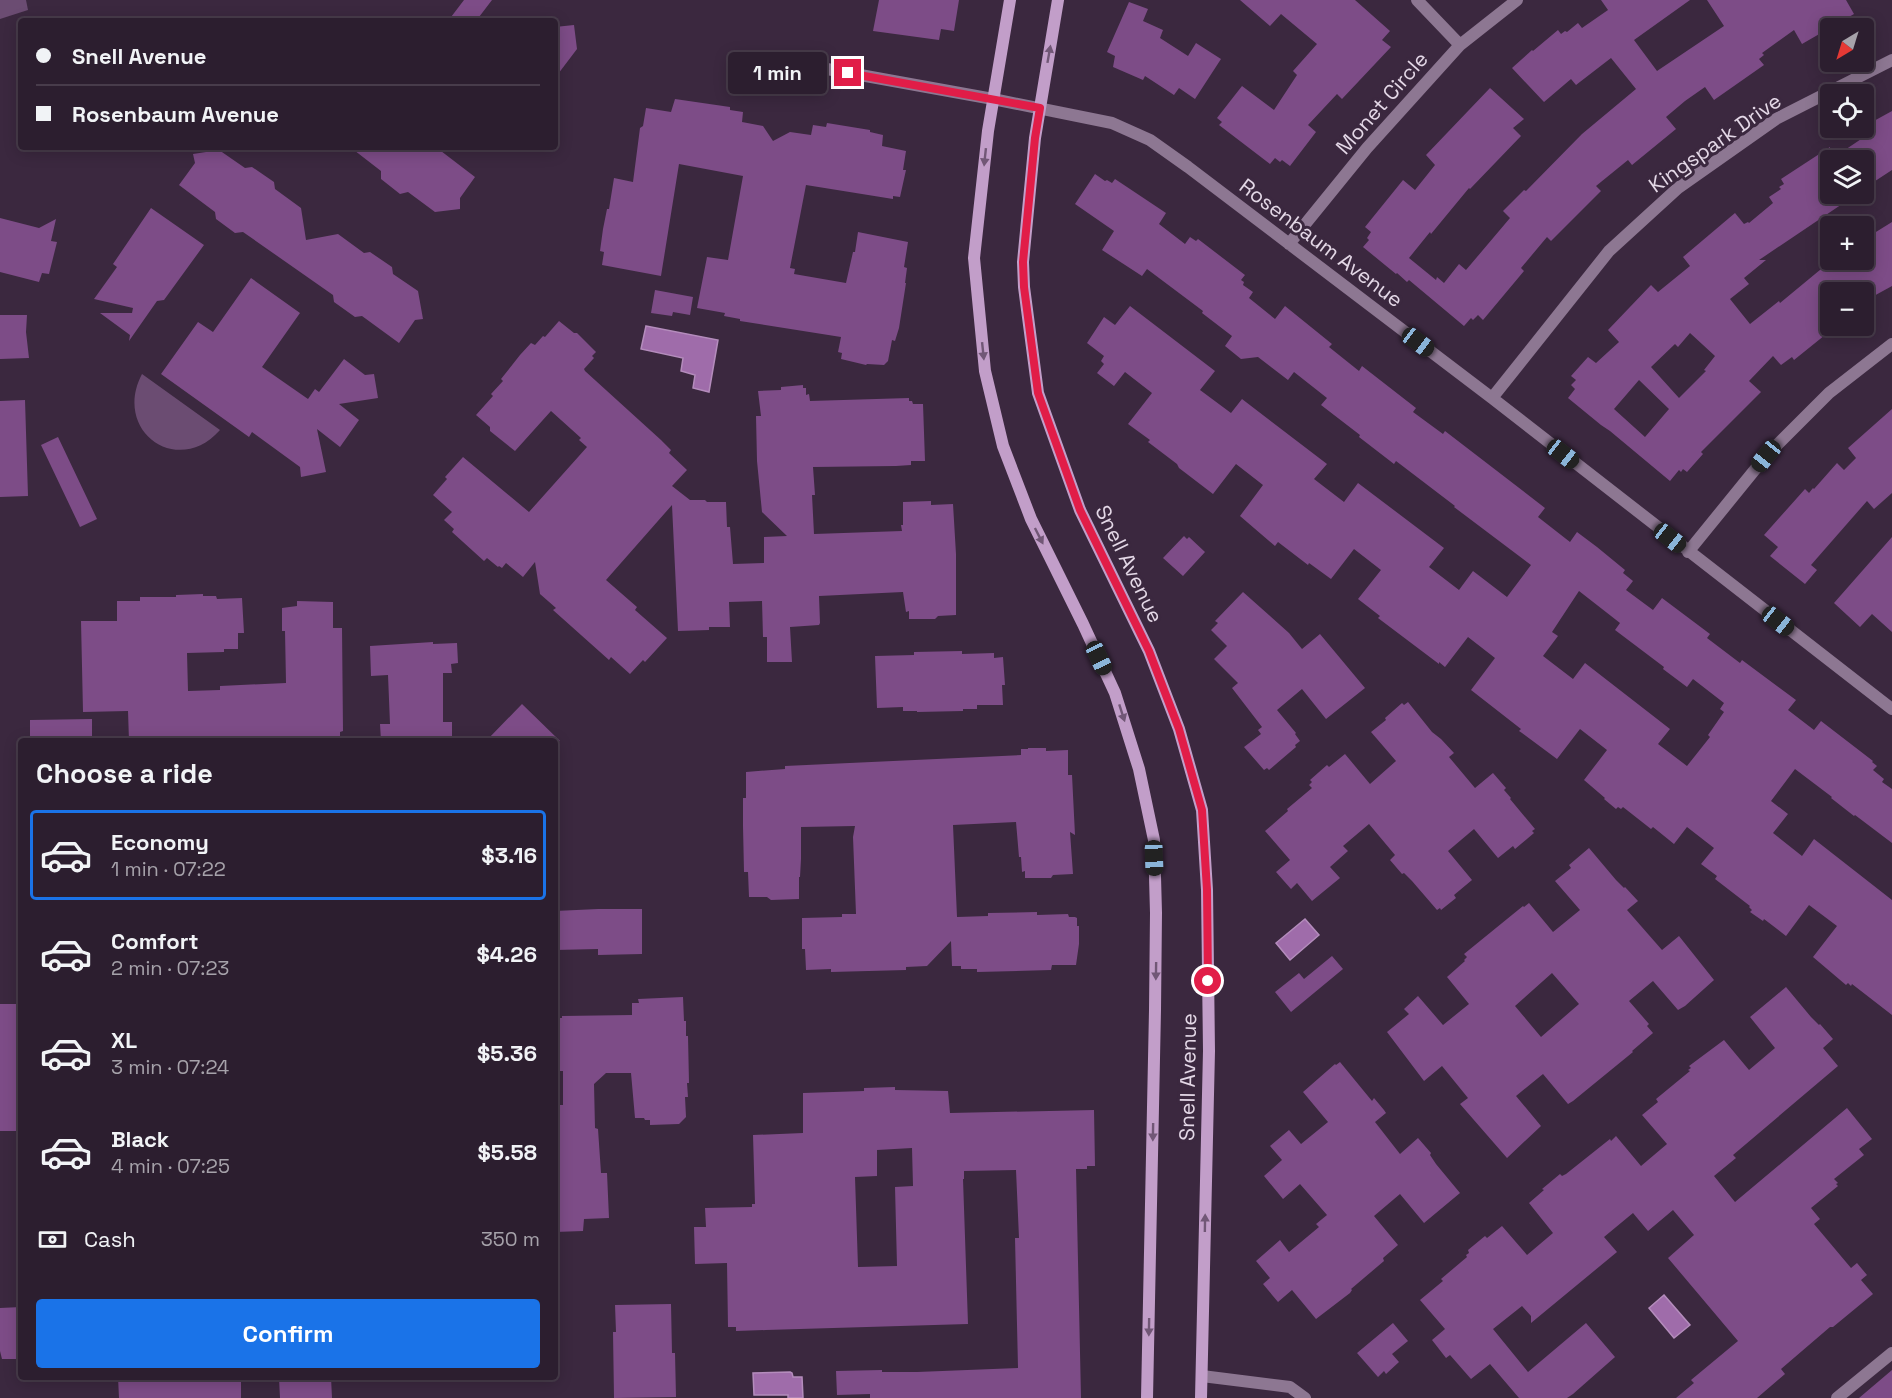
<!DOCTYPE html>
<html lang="en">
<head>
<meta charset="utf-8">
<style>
	body { margin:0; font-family:"Space Grotesk",sans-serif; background:#342737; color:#f1f3f6; height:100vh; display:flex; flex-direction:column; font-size:22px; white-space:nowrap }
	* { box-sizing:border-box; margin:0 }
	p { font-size:20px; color:#a6a2aa }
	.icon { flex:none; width:33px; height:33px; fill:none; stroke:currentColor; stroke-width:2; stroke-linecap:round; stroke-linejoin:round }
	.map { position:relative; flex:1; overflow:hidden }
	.drawer { position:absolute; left:18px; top:738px; width:540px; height:642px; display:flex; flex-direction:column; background:#2c1e2f; border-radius:6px; box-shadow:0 3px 15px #0003,0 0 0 2px #483c4b }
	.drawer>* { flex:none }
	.top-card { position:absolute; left:18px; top:18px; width:540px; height:132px; border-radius:6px; box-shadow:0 3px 15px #0003,0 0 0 2px #483c4b; display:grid; align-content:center; height:132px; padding:0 18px; background:#2c1e2f }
	.needle { width:39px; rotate:218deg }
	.controls { position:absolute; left:1820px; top:18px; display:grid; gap:12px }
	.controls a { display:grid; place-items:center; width:54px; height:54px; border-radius:6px; background:#2c1e2f; box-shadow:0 3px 15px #0003,0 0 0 2px #483c4b; font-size:30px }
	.end { position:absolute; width:27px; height:27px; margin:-14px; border:8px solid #e11d48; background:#fff; box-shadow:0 0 0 3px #fff }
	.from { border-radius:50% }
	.bubble { position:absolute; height:42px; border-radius:6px; background:#2c1e2f; box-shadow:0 3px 15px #0003,0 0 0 2px #483c4b; font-size:20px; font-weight:800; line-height:42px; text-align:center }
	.car { position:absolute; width:18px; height:36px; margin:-18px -9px; border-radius:8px; box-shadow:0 0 4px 2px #0007; background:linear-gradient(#222 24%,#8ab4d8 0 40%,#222 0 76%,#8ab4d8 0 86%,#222 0) }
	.top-card b { display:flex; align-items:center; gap:21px; height:57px; font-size:22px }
	.top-card b+b { border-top:2px solid #483c4b }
	.top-card i { width:15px; height:15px; background:#f1f3f6 }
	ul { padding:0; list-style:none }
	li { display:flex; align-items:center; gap:18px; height:90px; margin:0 12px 9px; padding:0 6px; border:3px solid transparent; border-radius:6px }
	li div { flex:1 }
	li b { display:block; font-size:22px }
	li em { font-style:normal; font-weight:800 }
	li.active { border-color:#1a73e8 }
	li>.icon { width:54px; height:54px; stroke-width:1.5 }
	h2 { padding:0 18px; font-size:27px; line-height:72px }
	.pay { display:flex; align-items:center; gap:15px; height:66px; padding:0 18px; font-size:22px }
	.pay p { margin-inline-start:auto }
	.button { display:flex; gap:12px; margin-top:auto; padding:12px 18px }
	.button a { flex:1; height:69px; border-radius:6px; background:#1a73e8; color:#fff; font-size:24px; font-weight:800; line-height:69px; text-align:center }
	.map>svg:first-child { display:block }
	.green { fill:#6b4c72 }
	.water { fill:#9f6caa; stroke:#b48cbc; stroke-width:1.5 }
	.building { fill:#7d4c87; fill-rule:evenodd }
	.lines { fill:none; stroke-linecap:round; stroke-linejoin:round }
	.minor { stroke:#8d7792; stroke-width:12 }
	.secondary { stroke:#c29ec9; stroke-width:12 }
	.oneway { fill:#715776 }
	.route { stroke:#e11d48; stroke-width:8 }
	.labels { text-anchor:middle; stroke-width:6; stroke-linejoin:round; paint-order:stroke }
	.street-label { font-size:21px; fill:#e4d8e7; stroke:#3b283f }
</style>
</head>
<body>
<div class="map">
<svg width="1892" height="1398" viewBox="0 0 1892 1398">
	<rect width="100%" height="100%" fill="#3b283f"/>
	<!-- green -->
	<path class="green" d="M0,0H26L28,10L0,19Z
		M142,374L220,430C178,478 112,431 142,374Z"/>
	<!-- water -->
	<path class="water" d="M646,326L718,340L709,392L693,388L695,375L681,371L683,358L641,349Z
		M1305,919L1319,935L1290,960L1276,943Z
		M1664,1295L1690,1325L1674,1338L1649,1308Z
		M790,1372L792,1373L793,1377H802L803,1398H788V1395H754L753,1373Z"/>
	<!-- building -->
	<path class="building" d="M464,0H492L476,21H448Z
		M879,0H959L954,31L941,29L939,40L873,31Z
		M1240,0H1355L1390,31L1382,40L1391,47L1342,99L1337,94L1308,125L1316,132L1290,166L1282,160L1280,162L1275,158L1270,164L1219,125L1222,122L1217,118L1242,86L1274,110L1297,75L1293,71L1317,44L1281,14L1270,26Z
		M1601,0H1690L1634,40L1657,71L1724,26L1707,0H1846L1854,14L1802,44L1794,30L1762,53L1764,55L1759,59L1764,65L1714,100L1705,87L1685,101L1666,117L1676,129L1632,165L1628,160L1596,186L1601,191L1551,241L1547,237L1521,268L1524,271L1483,320L1478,315L1473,320L1471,318L1464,326L1409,280L1407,282L1397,273L1396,274L1363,247L1369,240L1367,238L1371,232L1365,227L1403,180L1415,190L1435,165L1426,155L1490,88L1524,119L1513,128L1521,136L1470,189L1469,188L1431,234L1430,232L1409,258L1436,280L1437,277L1444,283L1459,264L1466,270L1510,218L1503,211L1524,190L1526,191L1582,134L1636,89L1611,58L1576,85L1571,79L1544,102L1512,68L1532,50L1533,51L1558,30L1561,34L1565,31L1567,32L1578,23L1582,28L1608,10Z
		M1129,2L1148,9L1143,21L1163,30L1160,38L1188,56L1196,43L1221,59L1195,99L1179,88L1174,95L1145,76L1143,80L1113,67L1115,56L1107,52Z
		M574,25L577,49L555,78V27Z
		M675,99L730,107V110L743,112L742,122L763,126L773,141L790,132L811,135L813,125L826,127L827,123L870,130V132L883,135L882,146L906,151L903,170H906L900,197L893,196V199L806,185L790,268L795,269L794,274L846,283L853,252H855L858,232L908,242L904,267L907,268L905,283H906L899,328L895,341L892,340L888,361L884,365L867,364L866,365L841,359L842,353L838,352L841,337L740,321V319L724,316L725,313L697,308L707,257L728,260L743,176L679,164L661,276L602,265L604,252L600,251L603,229L607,209H609L614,178L633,182L640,128L643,126L646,108L671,112Z
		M1892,111V170L1863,189V160H1830L1876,129L1872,122Z
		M350,147H441V151L475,177L460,198V209L435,212L408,192L400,194L381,179V171Z
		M1830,147V194H1857L1759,260H1766L1744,278L1749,284L1730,299L1750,324L1779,301L1780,303L1832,260H1863V240L1892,222V286L1872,297L1868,292H1830V331L1794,360L1792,357L1781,365L1773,356L1749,381L1761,392L1701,452L1703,454L1687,472L1683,469L1681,472L1679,470L1670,481L1610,431L1601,425L1568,398L1575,389L1571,385L1576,380L1571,376L1588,357L1596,363L1619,342L1608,330L1651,285L1658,292L1690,266L1683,257L1735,213L1744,224L1748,222L1749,223L1773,203L1769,197L1781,189L1779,187L1784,184L1781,179ZM1690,333L1715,356L1704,370L1706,371L1679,398L1651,367L1675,344L1678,347ZM1639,380L1669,409L1645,437L1614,409Z
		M219,150L245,168L252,167L274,182L275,189L301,208L306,240L338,234L364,253L370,252L392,267L393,274L418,291L423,319L415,320L399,343L362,316L355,317L334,302L333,295L243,232L235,233L216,219L215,212L179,185L195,163L193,154Z
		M1095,174L1105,181L1107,180L1112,183L1115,179L1166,213L1159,224L1185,244L1190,237L1196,241L1198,239L1245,275L1241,280L1244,282L1243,285L1253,292L1249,298L1275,319L1285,306L1332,344L1329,347L1359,371L1362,366L1416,408L1413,412L1443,434L1445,431L1545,508L1538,517L1570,542L1577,532L1597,547L1625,570L1623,573L1633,581L1626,590L1653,610L1662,598L1710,634L1707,638L1740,663L1742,660L1796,700L1788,710L1814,730L1821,721L1873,761L1872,762L1877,766L1873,770L1884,779L1882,782L1892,789V843L1855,815L1854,816L1831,798L1832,797L1795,769L1771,801L1788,814L1773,833L1802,856L1814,839L1892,900V1015L1852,984L1851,986L1848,983L1846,985L1813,957L1837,926L1809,905L1786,936L1764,919L1763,921L1750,912L1752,910L1749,907L1750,906L1715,879L1717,876L1701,864L1714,848L1687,827L1674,844L1653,827L1651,829L1623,807L1621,809L1618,807L1616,809L1604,799L1605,798L1584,780L1607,750L1580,729L1557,759L1522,733L1519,731L1521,729L1471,690L1495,658L1468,637L1445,667L1439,662V664L1378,618L1380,616L1358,599L1381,570L1354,549L1331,579L1309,563L1308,565L1278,542L1275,546L1240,516L1263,485L1236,464L1213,494L1179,468L1177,464L1148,442L1150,440L1128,424L1152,393L1125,372L1114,386L1097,373L1104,364L1101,361L1104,356L1087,343L1104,317L1115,325L1130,306L1215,371L1200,390L1231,413L1242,399L1327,464L1314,479L1344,502L1358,483L1444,548L1429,567L1459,590L1473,571L1507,597L1531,565L1454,507L1455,506L1396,461L1394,464L1359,437L1360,435L1321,405L1327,398L1294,372L1288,380L1258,357L1241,359L1225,346L1232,336L1202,313L1203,311L1147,269L1142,276L1102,250L1114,231L1075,204ZM1579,591L1620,623L1615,630L1664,667L1663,669L1687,687L1693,679L1724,703L1720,709L1724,712L1708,735L1710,737L1687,766L1658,744L1670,729L1585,663L1573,679L1543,656L1558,636L1552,632Z
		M151,208L204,245L164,300L157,301L129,341L130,335L100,313H132L133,308L94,299L117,267L113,264Z
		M0,218L39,228L56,219L51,241L57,242L49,274L42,273L39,282L0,272Z
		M251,278L300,313L262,367L308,399L315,389L319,392L344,359L365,375L374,374L378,398L339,404L359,420L340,447L317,429L326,472L301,477L300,467L252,432L249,437L161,374L198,322L213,332Z
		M655,290L693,297L690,315L673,312L672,316L651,313Z
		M0,315H27L26,332L29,358L0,359Z
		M559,321L574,333H577L596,352L592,356L594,358L584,369L585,371L661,440L671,450L669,453L687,470L672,486L690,500H705L707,502H726L727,527H730L733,564L764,563V537L787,536L762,512L757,461L756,416H761L758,391L781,390V387L803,385V388H806V395L809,394L810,401L909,398V401H912L913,404H923L925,461H911V465L896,466L813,467L815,495H812L814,534L902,531L901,525H903V502L931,501V505L953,504L956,554V615L938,616L935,619H909V611L906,612L903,592L819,596L820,623L819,625L790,627L792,662H767V637H763L762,601L729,602L730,627H709V630L678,631L672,505L606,580L637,607L635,610L667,638L645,662L643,660L630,674L611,657L609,660L553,610L556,608L540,594L535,562L523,577L506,563L502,568L499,566L498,567L487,558L484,561L452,532L454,529L444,520L452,512L433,495L447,479L445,477L463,457L529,512L587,447L579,440L581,438L551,411L515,451L490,431V427L476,415L493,396L491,394L503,381L501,379L520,355L531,343L535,345L543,336L545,337Z
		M25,400L28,496L0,497V401Z
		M1892,409V493L1874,509L1867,501L1811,565L1817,570L1805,584L1770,556L1778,547L1764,535L1805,489L1809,493L1813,488L1814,489L1837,463L1844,470L1856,458L1848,448Z
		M58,437L97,519L80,527L41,445Z
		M1184,536L1187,539L1189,537L1205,552L1183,576L1163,558Z
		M1892,537V632L1872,614L1860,627L1834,603Z
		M1243,592L1289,633L1302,649L1320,634L1365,688L1326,719L1302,689L1277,710L1296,733L1295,734L1300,741L1295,745L1296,747L1269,770L1267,768L1264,770L1244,747L1261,734L1258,730L1262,727L1232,688L1238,683L1214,659L1227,646L1211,630L1218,623L1215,621Z
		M203,594V596H216L217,599L242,598L244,633H238V649H224V652L187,653L188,691L220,690V686L286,683L285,631H282V608L297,606V601L333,602V628H342L343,731L340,732V741H129L128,711L83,712L81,621H117V601H140V597H176V595Z
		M433,642V644L457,643L458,663L451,664L452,673H443V722H452V741H381L380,724H390L388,675L371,676L370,646Z
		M962,651V654L994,653V658L1003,657L1005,685H1002L1003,705H977V709H963V711L917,712V711H903V707L877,708L875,656L914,655V652Z
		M1408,702L1432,732L1441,739L1454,753L1449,757L1475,788L1493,773L1506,788L1504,790L1511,798L1510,799L1535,829L1532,831L1534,833L1515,849L1513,846L1498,858L1474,829L1448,851L1472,880L1454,895L1456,898L1441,910L1440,908L1437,910L1412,881L1404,873L1402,874L1390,860L1395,855L1369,824L1343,846L1348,851L1330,867L1340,878L1312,901L1297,883L1291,889L1276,872L1290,860L1265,831L1288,811L1287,809L1312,788L1309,785L1312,782L1310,780L1327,765L1329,767L1345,754L1370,784L1396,761L1371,732L1386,720L1385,718L1402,703L1404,705Z
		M522,704L560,741H486Z
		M92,719V741H30V720Z
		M1028,748H1046V751L1068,750V775H1072L1075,835L1070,832L1073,874L1053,875L1051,878H1025V871L1022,872L1021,857H1019L1016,822L953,825L957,917L988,916V913L1037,912V915L1068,914L1069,917H1075L1077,918V926H1079V944L1076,965H1052L1051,970L977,972V969H961V966H952L951,941L927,966L906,967V970L831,972V969L806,970L805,949H802V918L842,917V914H856L853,837L855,826L801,827V859L800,877H799V899L771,900L767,897H749L748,872H744L743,826V798H746V772L785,769V766L1021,755V749H1028Z
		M1589,848L1616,880L1624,888L1625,887L1638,901L1627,910L1662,950L1679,936L1714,980L1685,1006L1678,1010L1653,981L1629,1001L1649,1024L1647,1026L1653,1033L1632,1051L1633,1052L1573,1101L1568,1104L1543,1074L1516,1096L1541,1126L1507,1158L1460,1104L1468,1098L1442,1066L1424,1081L1387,1032L1409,1014L1404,1009L1418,996L1443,1025L1469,1004L1447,977L1465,961L1464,960L1467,957L1464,954L1523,906L1524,907L1529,903L1553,932L1580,910L1555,881L1571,868L1569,865ZM1552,973L1579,1004L1541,1037L1515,1006Z
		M598,909H642V954L598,955V949L555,950V911Z
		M1332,956L1343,969L1291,1012L1275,992L1299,973L1304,979Z
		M1786,987L1811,1017L1819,1025L1820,1024L1833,1039L1823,1048L1838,1066L1733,1155L1736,1158L1714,1176L1735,1202L1847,1108L1872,1139L1859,1149L1864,1155L1834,1179L1838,1183L1836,1184L1838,1186L1811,1208L1820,1219L1814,1224L1851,1268L1857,1263L1867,1275L1861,1280L1873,1294L1833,1327H1830L1781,1369L1785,1374L1757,1398H1676L1694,1383L1691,1380L1738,1341L1668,1258L1694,1235L1673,1210L1648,1231L1633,1213L1604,1237L1617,1252L1531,1323V1316L1522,1306L1493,1329L1528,1372L1586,1323L1615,1357L1573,1394L1567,1398H1519L1490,1364L1471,1379L1450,1355L1446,1358L1432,1340L1445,1329L1420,1300L1443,1281L1441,1279L1467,1257L1466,1255L1469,1253L1468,1250L1485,1236L1487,1238L1502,1226L1527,1255L1553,1233L1529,1203L1544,1190L1542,1189L1560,1174L1562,1176L1566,1174L1610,1139L1611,1141L1616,1136L1641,1166L1667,1144L1642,1115L1658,1102L1656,1099L1690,1071L1688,1070L1691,1068L1689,1066L1724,1040L1749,1070L1775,1048L1750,1017Z
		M683,997L684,1021H686V1036H688L689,1083H687L688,1097H685L686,1117L679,1124L650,1125V1120H645L644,1118H635L631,1073H606L594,1084L595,1128L598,1129L601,1173H607L609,1218L584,1219L583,1231L555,1232V1105H563V1071H555V1018H562V1016L632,1015V1003H639L638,999Z
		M0,1004H21V1131H0Z
		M1340,1062L1372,1101L1374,1098L1384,1110L1386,1113L1375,1122L1400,1154L1418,1138L1431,1153L1430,1155L1436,1164L1460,1193L1424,1223L1400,1194L1374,1216L1398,1245L1383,1258L1384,1261L1351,1289L1352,1290L1350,1293L1316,1319L1292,1290L1278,1302L1263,1284L1270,1278L1256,1261L1280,1240L1289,1252L1319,1227L1316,1224L1327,1215L1300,1184L1283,1199L1264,1176L1282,1160L1270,1146L1289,1130L1301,1144L1328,1122L1303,1092L1335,1064L1336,1065Z
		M895,1087V1090L948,1091L950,1113L1094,1110L1095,1166H1087V1169H1076L1081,1398H870V1394L837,1395L836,1371L882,1370V1372H917L1018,1368L1015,1238H1019L1016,1170L964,1171V1179H963L968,1324L766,1330L736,1331V1327H728L727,1263L695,1264L694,1227H706L705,1208L752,1207V1204H755L753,1135L803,1133V1093L864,1091V1088ZM912,1148L913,1186L895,1187L897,1266L858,1267L855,1177L877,1176V1150Z
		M671,1304L672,1353H675L676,1397L614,1398L613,1332H616L615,1305Z
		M21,1307V1359H2L0,1351V1308Z
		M1393,1323L1408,1341L1392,1354L1399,1362L1386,1374L1384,1371L1378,1377L1357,1353Z
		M1892,1370V1398H1859Z
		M118,1377H241V1398H119Z
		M287,1377H331L332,1398H280L279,1378Z"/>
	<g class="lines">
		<!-- minor -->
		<path class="minor" d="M1417,0L1460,45
			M803,57L827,69L993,99L1112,123L1150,140L1188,167L1492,398L1892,709
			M1289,244L1367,148L1460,45L1517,0
			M1492,398L1609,251L1678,188L1776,119L1892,60
			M1688,552L1766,456L1829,393L1892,344
			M1202,1376L1290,1387L1305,1398
			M1837,1398L1892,1353"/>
		<!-- secondary -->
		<path class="secondary" d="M1010,0L988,131L974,258L985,371L1003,446L1031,519L1083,624L1115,693L1139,769L1154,840L1156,913L1155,1010L1147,1398
			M1058,0L1035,138L1023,262L1024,287L1038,393L1080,510L1149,651L1179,729L1202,810L1207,890L1209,1051L1201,1398"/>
	</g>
	<!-- one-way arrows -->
	<defs><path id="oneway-solid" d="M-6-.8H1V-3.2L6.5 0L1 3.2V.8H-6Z" transform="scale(1.5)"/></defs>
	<g class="oneway">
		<use href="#oneway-solid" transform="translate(1049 54) rotate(-80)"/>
		<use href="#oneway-solid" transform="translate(985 157) rotate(96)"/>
		<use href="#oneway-solid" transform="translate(983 351) rotate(84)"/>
		<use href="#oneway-solid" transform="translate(1039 536) rotate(63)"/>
		<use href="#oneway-solid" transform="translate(1122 713) rotate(72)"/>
		<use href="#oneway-solid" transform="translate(1156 971) rotate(91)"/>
		<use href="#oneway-solid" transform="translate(1153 1132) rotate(91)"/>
		<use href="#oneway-solid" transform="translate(1205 1223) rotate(-89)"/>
		<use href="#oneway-solid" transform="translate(1149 1327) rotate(91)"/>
	</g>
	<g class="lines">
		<!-- route -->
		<path class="route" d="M848,73L1040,108L1035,138L1023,262L1024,287L1038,393L1080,510L1149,651L1179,729L1202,810L1207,890L1208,981"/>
	</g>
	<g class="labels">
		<!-- street labels -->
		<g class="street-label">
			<text transform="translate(1382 103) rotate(-49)" y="7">Monet Circle</text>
			<text transform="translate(1715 143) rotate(-35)" y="7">Kingspark Drive</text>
			<text transform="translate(1321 243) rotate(37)" y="7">Rosenbaum Avenue</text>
			<text transform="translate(1129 564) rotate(64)" y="7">Snell Avenue</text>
			<text transform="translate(1188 1077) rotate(-89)" y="7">Snell Avenue</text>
		</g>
	</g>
</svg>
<div class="controls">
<a><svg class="needle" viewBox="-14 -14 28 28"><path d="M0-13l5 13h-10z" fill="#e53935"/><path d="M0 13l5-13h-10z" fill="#a6a2aa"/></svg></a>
<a><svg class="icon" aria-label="locate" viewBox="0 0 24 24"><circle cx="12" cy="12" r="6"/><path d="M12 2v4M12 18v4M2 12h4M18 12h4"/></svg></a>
<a><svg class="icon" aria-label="layers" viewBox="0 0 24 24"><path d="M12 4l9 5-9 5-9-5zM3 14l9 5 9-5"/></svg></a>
<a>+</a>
<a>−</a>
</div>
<i class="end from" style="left:1208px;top:981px"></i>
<i class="end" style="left:848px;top:73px"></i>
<div class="bubble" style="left:728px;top:52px;width:99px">1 min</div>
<i class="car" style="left:1418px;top:342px;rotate:127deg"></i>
<i class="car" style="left:1563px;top:454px;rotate:128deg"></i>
<i class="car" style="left:1766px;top:456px;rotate:219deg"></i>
<i class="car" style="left:1670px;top:538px;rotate:128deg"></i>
<i class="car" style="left:1778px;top:621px;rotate:128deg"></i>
<i class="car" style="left:1099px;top:658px;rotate:155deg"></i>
<i class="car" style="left:1154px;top:858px;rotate:178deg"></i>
<div class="top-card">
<b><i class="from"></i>Snell Avenue</b>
<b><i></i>Rosenbaum Avenue</b>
</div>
<section class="drawer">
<h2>Choose a ride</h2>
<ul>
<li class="active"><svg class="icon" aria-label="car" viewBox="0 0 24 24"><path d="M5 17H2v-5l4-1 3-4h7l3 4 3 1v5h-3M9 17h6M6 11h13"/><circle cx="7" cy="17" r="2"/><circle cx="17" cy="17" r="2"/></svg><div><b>Economy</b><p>1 min · 07:22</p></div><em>$3.16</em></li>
<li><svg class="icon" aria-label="car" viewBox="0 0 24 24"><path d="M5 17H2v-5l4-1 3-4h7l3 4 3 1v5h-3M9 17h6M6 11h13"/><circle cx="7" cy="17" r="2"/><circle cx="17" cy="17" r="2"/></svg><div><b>Comfort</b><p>2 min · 07:23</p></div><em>$4.26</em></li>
<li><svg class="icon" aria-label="car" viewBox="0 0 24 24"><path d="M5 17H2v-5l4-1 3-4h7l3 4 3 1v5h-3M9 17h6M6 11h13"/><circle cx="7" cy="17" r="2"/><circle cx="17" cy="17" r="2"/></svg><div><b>XL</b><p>3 min · 07:24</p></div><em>$5.36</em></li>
<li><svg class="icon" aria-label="car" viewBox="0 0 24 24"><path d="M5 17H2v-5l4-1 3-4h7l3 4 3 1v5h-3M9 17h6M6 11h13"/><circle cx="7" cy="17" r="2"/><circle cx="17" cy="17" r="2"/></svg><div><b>Black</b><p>4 min · 07:25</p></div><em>$5.58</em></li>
</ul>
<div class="pay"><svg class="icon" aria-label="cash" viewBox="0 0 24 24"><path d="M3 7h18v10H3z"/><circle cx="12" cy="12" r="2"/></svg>Cash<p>350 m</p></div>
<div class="button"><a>Confirm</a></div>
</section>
</div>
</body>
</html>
